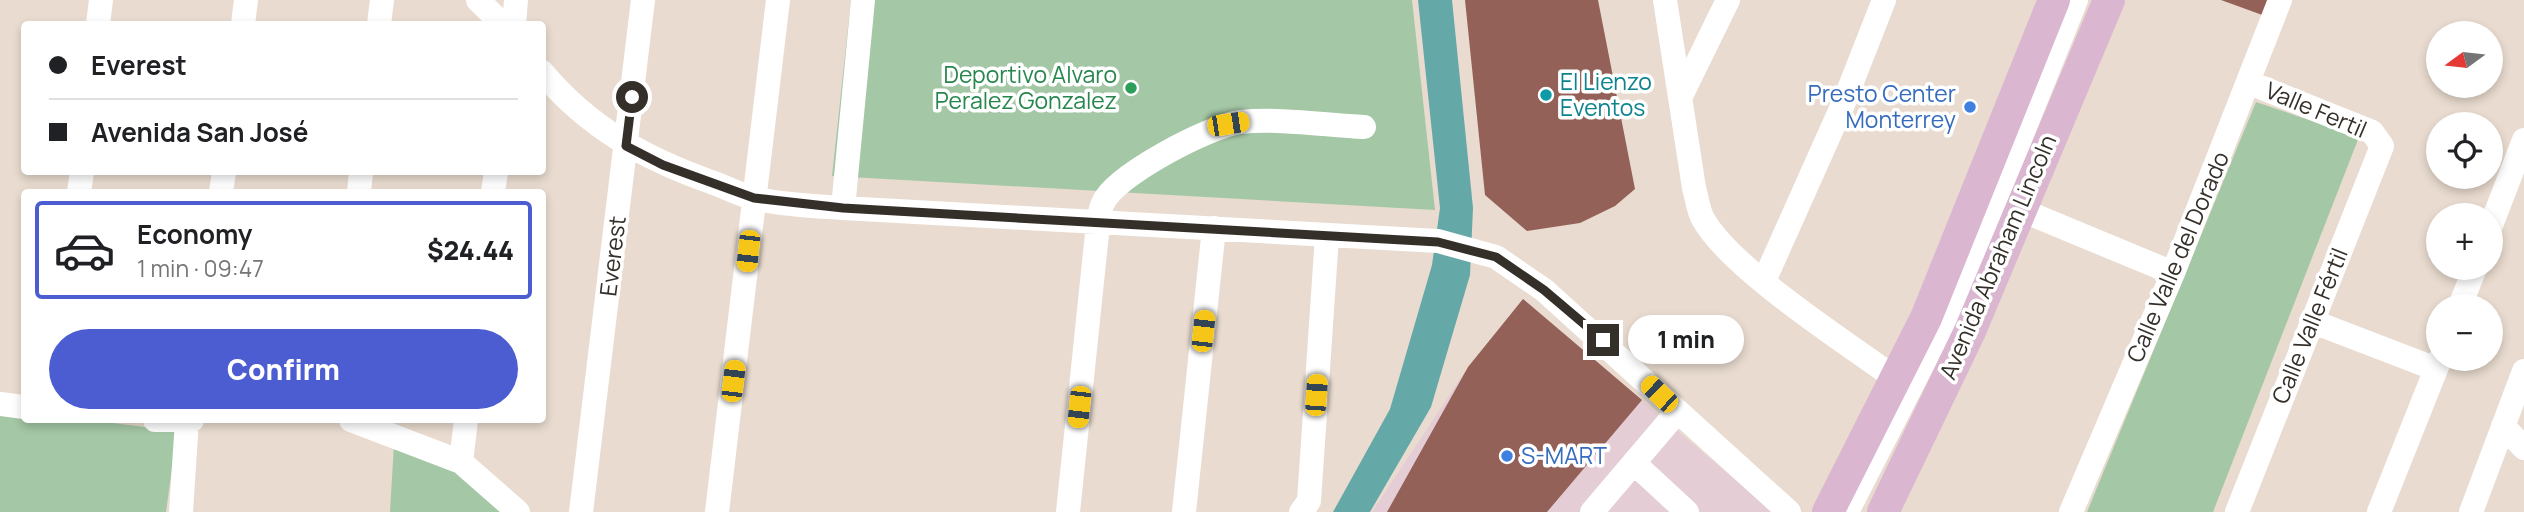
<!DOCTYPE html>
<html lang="en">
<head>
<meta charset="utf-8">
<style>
	body { margin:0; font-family:Manrope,sans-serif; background:#f2f2f2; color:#202124; height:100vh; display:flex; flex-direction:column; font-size:26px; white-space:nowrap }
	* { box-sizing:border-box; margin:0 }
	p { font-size:23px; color:#757577 }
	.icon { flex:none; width:38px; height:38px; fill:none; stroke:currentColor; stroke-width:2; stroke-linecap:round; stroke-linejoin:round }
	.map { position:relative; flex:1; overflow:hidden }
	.panel { position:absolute; left:21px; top:189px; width:525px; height:234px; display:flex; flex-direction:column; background:#fff; border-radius:7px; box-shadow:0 4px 10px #0003 }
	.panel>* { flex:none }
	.top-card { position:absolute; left:21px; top:21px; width:525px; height:154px; border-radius:7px; box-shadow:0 4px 10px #0003; display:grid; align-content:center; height:154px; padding:0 28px; background:#fff }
	.needle { width:46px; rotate:255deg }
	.controls { position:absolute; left:2426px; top:21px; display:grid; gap:14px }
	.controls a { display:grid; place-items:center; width:77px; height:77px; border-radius:50%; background:#fff; box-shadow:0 4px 10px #0003; font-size:35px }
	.end { position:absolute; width:32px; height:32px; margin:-16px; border:9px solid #352f2a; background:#fff; box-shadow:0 0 0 4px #fff }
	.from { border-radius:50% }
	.bubble { position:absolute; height:49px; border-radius:24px; background:#fff; box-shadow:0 4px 10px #0003; font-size:23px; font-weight:800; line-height:49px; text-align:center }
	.car { position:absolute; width:21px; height:42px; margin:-21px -10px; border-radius:9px; box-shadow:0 0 5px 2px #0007; background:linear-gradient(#f5c518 24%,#345 0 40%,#f5c518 0 76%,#345 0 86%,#f5c518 0) }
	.top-card b { display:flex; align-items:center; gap:24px; height:66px; font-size:26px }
	.top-card b+b { border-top:2px solid #e0e0e0 }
	.top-card i { width:18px; height:18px; background:#202124 }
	ul { padding:12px 0 0; list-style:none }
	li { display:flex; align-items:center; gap:21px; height:98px; margin:0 14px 10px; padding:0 14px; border:4px solid #e0e0e0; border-radius:7px }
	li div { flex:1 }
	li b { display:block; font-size:26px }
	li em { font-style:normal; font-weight:800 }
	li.selected { border-color:#4c5dd2 }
	li>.icon { width:63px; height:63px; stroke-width:1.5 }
	.cta { display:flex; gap:14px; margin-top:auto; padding:14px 28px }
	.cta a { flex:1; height:80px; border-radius:42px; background:#4c5dd2; color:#fff; font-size:28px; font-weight:800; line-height:80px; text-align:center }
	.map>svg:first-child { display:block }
	.commercial { fill:#e5cdd6 }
	.green { fill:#a4c7a5 }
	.water { fill:#64a8a7 }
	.building { fill:#946158 }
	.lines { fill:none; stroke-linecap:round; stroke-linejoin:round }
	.minor { stroke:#fff; stroke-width:24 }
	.major { stroke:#dab6d0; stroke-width:32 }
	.route { stroke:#352f2a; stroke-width:9 }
	.leisure-dot { fill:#2e9e5b; stroke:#fff; stroke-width:2.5 }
	.culture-dot { fill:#0f9aa8; stroke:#fff; stroke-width:2.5 }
	.shop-dot { fill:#3f7fe0; stroke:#fff; stroke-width:2.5 }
	.labels { text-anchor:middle; stroke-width:7; stroke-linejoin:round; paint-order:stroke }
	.leisure-label { font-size:23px; fill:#27864d; stroke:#fff; text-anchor:end }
	.culture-label { font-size:23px; fill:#0d838f; stroke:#fff; text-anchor:start }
	.shop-label { font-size:23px; fill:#366cbe; stroke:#fff; text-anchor:end }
	.street-label { font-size:23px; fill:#352f2a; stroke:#fff }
</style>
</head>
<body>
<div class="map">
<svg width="2524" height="512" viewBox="0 0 2524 512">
	<rect width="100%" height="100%" fill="#e9dbcf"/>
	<!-- commercial -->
	<path class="commercial" d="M1523,299L1773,512H1372L1462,376Z"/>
	<!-- green -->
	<path class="green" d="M851,0H1412L1435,210L832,176Z
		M2256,102L2359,137L2213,512H2087Z
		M0,410L24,412V420H88L177,431L166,512H0Z
		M394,444L444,461L512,512H390Z"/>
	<!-- water -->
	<path class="water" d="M1418,0H1452L1473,208L1470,275L1431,407L1370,512H1333L1390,409L1432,265L1440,208Z"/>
	<!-- building -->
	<path class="building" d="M1465,0H1598L1635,189L1615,206L1580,223L1527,231L1485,195Z
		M2221,0H2269L2265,16Z
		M1523,299L1642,400L1547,512H1387L1468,367Z"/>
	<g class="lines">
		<!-- minor -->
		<path class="minor" d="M478,0L502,24
			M1665,0L1694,188C1697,198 1698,210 1703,219C1732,270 1846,342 1896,379
			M98,24L101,0
			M243,24L246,0
			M379,24L382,0
			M514,24L516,0
			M542,72C589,128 644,158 711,182C726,187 742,196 757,199C785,205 814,206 843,208L1438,241L1496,257L1544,290L1789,512
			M1680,98L1728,0
			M79,192L82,172
			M221,192L224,172
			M359,192L361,172
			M493,192L496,172
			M843,208L863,0
			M2019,209L2173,273
			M2490,228L2524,140
			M1764,281L1844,102L1884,0
			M2460,306L2475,268
			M2311,321L2436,369
			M0,404L24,407
			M155,420H192
			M351,420L461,462L518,512
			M2503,426L2524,448
			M461,462L466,420
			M1634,463L1687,512
			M181,512L187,420
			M581,512L643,0
			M717,512L778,0
			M1068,512L1098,224C1099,217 1100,209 1103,203C1115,175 1210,126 1240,122C1280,118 1324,125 1364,127
			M1184,512L1214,228
			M1301,512L1309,501L1327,236
			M1592,512L1677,412
			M1847,512L1956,299L2076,0
			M2071,512L2173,273L2280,0
			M2237,512L2382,146L2372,132L2250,83
			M2379,512L2440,359
			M2471,512L2524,371"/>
		<!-- major -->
		<path class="major" d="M1828,512L1926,318L2054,0
			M1883,512L1970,331L2109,0"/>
	</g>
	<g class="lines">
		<!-- route -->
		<path class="route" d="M632,97L626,146L663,165L754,198L843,208L1438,242L1496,257L1544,290L1603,340"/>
	</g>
	<!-- markers -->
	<circle class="leisure-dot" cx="1131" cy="88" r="7"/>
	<circle class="culture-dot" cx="1546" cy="95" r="7"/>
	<g class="shop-dot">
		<circle cx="1970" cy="107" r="7"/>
		<circle cx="1507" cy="456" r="7"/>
	</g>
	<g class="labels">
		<!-- leisure labels -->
		<g class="leisure-label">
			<text x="1117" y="83">Deportivo Alvaro<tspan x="1117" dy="26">Peralez Gonzalez</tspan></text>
		</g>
		<!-- culture labels -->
		<g class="culture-label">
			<text x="1560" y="90">El Lienzo<tspan x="1560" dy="26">Eventos</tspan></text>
		</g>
		<!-- shop labels -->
		<g class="shop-label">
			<text x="1956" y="102">Presto Center<tspan x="1956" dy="26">Monterrey</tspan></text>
			<text x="1521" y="464" text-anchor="start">S-MART</text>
		</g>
		<!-- street labels -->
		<g class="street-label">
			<text transform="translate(2316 110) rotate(23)" y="8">Valle Fertil</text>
			<text transform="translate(613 256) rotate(-83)" y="8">Everest</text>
			<text transform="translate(1998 257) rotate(-67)" y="8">Avenida Abraham Lincoln</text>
			<text transform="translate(2178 257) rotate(-67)" y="8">Calle Valle del Dorado</text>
			<text transform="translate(2310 326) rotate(-68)" y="8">Calle Valle Fértil</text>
		</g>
	</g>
</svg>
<div class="controls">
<a><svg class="needle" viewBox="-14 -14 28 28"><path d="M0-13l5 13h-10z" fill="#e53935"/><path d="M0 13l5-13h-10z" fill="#757577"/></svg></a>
<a><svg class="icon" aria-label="locate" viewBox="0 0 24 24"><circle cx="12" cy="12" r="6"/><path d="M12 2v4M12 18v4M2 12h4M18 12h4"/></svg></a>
<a>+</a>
<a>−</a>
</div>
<i class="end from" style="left:632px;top:97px"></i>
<i class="end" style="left:1603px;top:340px"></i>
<div class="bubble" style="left:1628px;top:315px;width:116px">1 min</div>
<i class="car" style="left:1228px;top:124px;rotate:81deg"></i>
<i class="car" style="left:748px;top:251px;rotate:186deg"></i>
<i class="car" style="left:1203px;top:331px;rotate:6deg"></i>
<i class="car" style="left:733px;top:381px;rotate:7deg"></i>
<i class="car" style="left:1659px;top:394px;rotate:314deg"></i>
<i class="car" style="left:1316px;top:395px;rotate:4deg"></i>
<i class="car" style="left:1079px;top:407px;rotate:186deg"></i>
<div class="top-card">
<b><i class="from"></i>Everest</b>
<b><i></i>Avenida San José</b>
</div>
<section class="panel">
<ul>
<li class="selected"><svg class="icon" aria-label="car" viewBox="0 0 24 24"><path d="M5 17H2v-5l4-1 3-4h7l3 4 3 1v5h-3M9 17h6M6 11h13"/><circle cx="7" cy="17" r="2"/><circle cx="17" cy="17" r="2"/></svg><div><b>Economy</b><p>1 min · 09:47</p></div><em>$24.44</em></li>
</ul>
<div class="cta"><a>Confirm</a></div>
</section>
</div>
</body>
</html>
